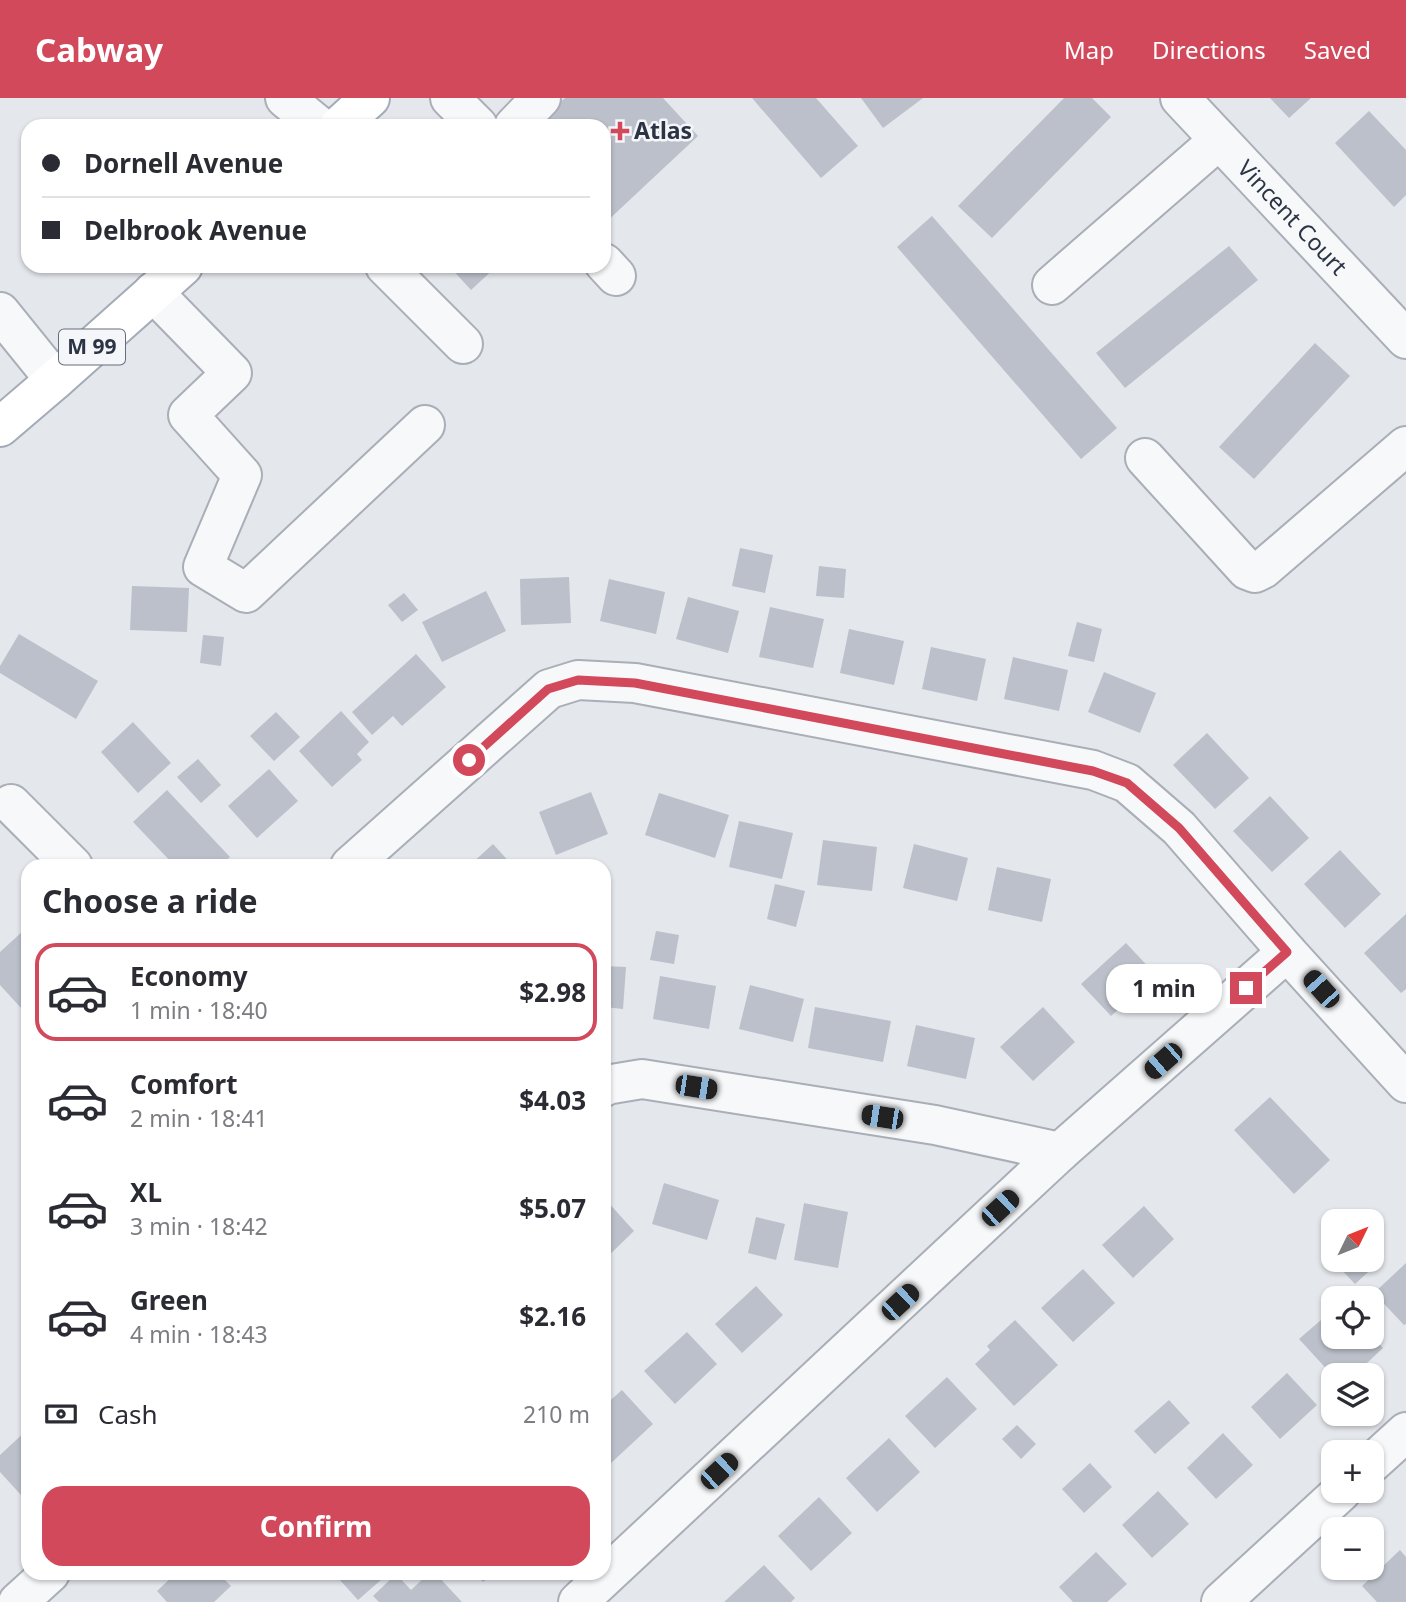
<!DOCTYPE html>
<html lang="en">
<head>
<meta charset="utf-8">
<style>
	body { margin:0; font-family:"Noto Sans",sans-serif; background:#f7f7f7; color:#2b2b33; height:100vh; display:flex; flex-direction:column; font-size:26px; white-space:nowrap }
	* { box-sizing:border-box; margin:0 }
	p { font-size:23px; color:#7c7c81 }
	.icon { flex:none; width:38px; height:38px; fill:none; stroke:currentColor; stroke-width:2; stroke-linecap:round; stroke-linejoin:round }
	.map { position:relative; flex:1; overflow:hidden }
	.details { position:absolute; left:21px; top:761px; width:590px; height:721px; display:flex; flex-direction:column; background:#fff; border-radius:21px; box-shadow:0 2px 5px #0004 }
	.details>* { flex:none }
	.banner { position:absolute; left:21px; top:21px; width:590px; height:154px; border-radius:21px; box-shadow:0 2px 5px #0004; display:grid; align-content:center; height:154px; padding:0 21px; background:#fff }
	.needle { width:46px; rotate:47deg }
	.fabs { position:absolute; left:1321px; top:1111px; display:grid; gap:14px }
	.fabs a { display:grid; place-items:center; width:63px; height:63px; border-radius:14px; background:#fff; box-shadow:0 2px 5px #0004; font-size:35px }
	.end { position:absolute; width:32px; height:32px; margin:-16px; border:9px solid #d1495b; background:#fff; box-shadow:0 0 0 4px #fff }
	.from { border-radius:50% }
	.bubble { position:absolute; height:49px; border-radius:21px; background:#fff; box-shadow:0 2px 5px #0004; font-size:23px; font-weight:700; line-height:49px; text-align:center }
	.car { position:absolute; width:21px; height:42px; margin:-21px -10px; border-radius:9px; box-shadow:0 0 5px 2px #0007; background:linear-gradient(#222 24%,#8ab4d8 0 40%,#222 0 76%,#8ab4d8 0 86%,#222 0) }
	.banner b { display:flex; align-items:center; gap:24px; height:66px; font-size:26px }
	.banner b+b { border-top:2px solid #e1e1e2 }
	.banner i { width:18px; height:18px; background:#2b2b33 }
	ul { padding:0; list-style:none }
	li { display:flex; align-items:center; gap:21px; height:98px; margin:0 14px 10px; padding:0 7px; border:4px solid transparent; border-radius:21px }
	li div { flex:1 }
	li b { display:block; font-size:26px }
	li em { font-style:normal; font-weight:700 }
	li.current { border-color:#d1495b }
	li>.icon { width:63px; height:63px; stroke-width:1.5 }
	h2 { padding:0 21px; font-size:32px; line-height:84px }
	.pay { display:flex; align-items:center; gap:18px; height:77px; padding:0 21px; font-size:26px }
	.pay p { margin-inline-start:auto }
	.primary-button { display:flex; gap:14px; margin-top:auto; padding:14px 21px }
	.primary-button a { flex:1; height:80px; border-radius:21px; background:#d1495b; color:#fff; font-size:28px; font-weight:700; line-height:80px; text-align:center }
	header { display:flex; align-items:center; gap:42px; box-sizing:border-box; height:98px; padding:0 35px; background:#d1495b; color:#fff }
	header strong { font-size:33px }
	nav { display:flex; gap:38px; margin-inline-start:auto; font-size:24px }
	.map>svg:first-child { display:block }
	.building { fill:#bbc0ca }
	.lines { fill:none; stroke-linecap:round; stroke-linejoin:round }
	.minor-casing { stroke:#a9aeb7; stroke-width:42 }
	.major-casing { stroke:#a3abb8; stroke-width:42 }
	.minor { stroke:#f7f8fa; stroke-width:38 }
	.major { stroke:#fff; stroke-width:38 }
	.route { stroke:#d1495b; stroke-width:9 }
	.poi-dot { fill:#d1495b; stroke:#f4f6f9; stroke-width:2.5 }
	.labels { text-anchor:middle; stroke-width:5; stroke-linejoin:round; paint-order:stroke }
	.shield { fill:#f4f6f9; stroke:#676e7b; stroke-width:2 }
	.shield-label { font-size:21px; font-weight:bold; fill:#2b3445 }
	.poi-label { font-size:23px; font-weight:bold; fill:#2b3445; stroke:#f4f6f9; text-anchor:start }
	.street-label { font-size:23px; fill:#2b3445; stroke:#f4f6f9 }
</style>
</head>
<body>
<header>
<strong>Cabway</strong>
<nav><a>Map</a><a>Directions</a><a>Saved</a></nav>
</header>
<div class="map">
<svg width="1406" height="1504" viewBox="0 0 1406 1504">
	<rect width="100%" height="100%" fill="#e4e7ec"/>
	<!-- building -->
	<path class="building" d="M565,0H663L698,38L604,126V28H534Z
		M752,0H816L858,48L821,80Z
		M861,0H923L883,30Z
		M1064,0H1092L1111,19L992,140L958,108Z
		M1270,0H1311L1289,20Z
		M1369,13L1406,52V97L1394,109L1335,45Z
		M932,118L1117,330L1081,361L897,149Z
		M1229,148L1258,182L1125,290L1096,255Z
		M449,168H497L471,192Z
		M1315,245L1350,278L1254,381L1219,349Z
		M740,450L773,457L765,495L732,488Z
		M819,468L846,471L844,500L816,498Z
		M569,479L571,525L521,527L520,481Z
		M609,481L665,494L656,536L600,523Z
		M132,488L189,490L187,534L130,532Z
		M486,493L506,533L442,564L422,524Z
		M404,495L418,512L402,524L388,507Z
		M688,499L739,513L728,555L676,541Z
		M770,509L824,521L813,570L759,559Z
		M1077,524L1102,531L1094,564L1068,558Z
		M849,531L904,543L894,587L840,575Z
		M19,536L98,583L76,621L0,575V568Z
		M203,537L224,539L221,568L200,565Z
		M931,549L986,561L977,603L922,591Z
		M416,556L446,589L402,628L393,618L372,637L352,614Z
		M1013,559L1068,572L1059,613L1004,601Z
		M1104,574L1156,595L1140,635L1088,614Z
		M341,613L369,644L357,656L362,662L332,689L299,653Z
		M276,614L300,639L274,663L250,638Z
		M133,624L171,665L138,695L101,654Z
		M1207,635L1249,680L1215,711L1173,667Z
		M198,661L221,687L201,705L177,679Z
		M269,671L298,703L257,740L228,708Z
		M167,692L230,759L220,768H175L133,724Z
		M591,694L608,736L556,757L539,714Z
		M659,695L729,717L715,760L645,737Z
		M1270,698L1309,740L1272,774L1233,733Z
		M739,723L793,735L782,781L729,769Z
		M823,742L877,749L872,793L817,787Z
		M493,746L513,768H469Z
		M914,746L968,760L957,803L903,790Z
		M1340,752L1381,796L1345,830L1304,786Z
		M997,769L1051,781L1042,824L988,812Z
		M775,786L805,793L796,829L767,821Z
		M1406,816V891L1401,895L1364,855Z
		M23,833L28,839V904L21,910L0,887V854Z
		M656,833L679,837L674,866L650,862Z
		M1126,845L1156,877L1111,918L1081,886Z
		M604,868L626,869L623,911L604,909Z
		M660,878L716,888L709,931L653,921Z
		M750,887L804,901L793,944L739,931Z
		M815,909L891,923L883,964L808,950Z
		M1043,909L1075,944L1033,983L1000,949Z
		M916,927L975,940L966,981L907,968Z
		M1270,999L1330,1062L1294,1096L1234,1032Z
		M664,1085L719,1102L707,1142L652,1126Z
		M606,1102L634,1133L604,1162V1104Z
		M804,1105L848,1114L838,1170L794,1162Z
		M1144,1108L1174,1141L1133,1180L1102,1147Z
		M756,1119L785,1126L776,1162L748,1155Z
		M1341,1162H1373L1377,1166L1355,1186L1336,1166Z
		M1406,1165V1226L1404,1227L1374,1195Z
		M1083,1171L1115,1205L1073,1244L1041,1210Z
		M756,1188L783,1217L742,1255L715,1226Z
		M1015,1222L1058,1267L1014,1308L975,1266L990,1252L987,1248Z
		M1321,1222L1334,1235V1239H1373L1383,1250L1353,1278H1333L1299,1241Z
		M687,1234L717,1266L675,1306L644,1273Z
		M1287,1275L1317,1307L1280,1341L1251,1309Z
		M947,1279L977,1311L935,1350L905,1318Z
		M622,1292L653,1326L611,1365L604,1357V1308Z
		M1169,1302L1190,1325L1155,1356L1134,1333Z
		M1017,1327L1036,1346L1021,1361L1002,1341Z
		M28,1331V1390L21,1397L0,1374V1357Z
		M1223,1335L1253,1367L1216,1401L1187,1370Z
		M889,1340L920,1374L877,1414L846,1380Z
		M1090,1365L1112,1389L1084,1415L1062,1391Z
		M1158,1393L1189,1426L1152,1460L1122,1427Z
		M819,1399L852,1435L811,1473L778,1438Z
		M1400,1452L1406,1459V1504H1377L1362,1488Z
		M1096,1454L1127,1486L1107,1504H1073L1059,1489Z
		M764,1467L795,1500L791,1504H724Z
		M180,1475H218L231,1488L214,1504H167L157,1493L175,1476L177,1478Z
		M345,1475H378L382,1481L358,1502L339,1481Z
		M429,1475H435L462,1504H379L373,1498L396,1476L411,1492Z
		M475,1475H493L483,1484Z"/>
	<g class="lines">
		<defs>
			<g id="minor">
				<path d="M285,0L319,28"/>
				<path d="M450,0L478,28"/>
				<path id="s1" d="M1180,0L1406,241"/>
				<path d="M514,28L541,0"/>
				<path d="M604,165L616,178"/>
				<path d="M385,168L463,246"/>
				<path d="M1052,187L1219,42"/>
				<path d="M153,194L232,275L188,317L242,377L203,469L246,495L425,327"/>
				<path d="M0,214L55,282"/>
				<path d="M1145,360L1247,472L1255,475L1263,471L1406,348"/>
				<path d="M11,706L73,768"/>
				<path d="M350,768L549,591L578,582L635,585L1093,672L1127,685L1179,730L1287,854L1406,985"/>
				<path d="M604,989L606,987L642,981L935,1027L1060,1054"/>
				<path d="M1372,1365L1406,1334"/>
				<path d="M18,1504L50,1475"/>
				<path d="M578,1504L1060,1054L1287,854"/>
				<path d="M1221,1504L1342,1393"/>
			</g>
			<path id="major" d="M339,28L370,0
				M0,329L55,282L183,168"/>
		</defs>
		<!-- minor casing -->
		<use href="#minor" class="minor-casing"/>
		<!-- major casing -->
		<use href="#major" class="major-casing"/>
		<!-- minor -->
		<use href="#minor" class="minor"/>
		<!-- major -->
		<use href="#major" class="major"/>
	</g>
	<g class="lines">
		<!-- route -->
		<path class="route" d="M469,662L548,591L578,582L635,585L1093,673L1127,685L1179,730L1287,854L1246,890"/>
	</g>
	<!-- markers -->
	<path class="poi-dot" d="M616.5 22.5h7v7h7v7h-7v7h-7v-7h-7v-7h7z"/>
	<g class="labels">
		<!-- shield labels -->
		<rect class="shield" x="59" y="231.5" width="66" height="35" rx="5"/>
		<g class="shield-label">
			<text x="92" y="256">M 99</text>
		</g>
		<!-- poi labels -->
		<g class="poi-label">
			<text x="634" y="41">Atlas</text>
		</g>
		<!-- street labels -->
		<g class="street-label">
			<text dy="8" stroke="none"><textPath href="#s1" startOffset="164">Vincent Court</textPath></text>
		</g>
	</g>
</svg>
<div class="fabs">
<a><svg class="needle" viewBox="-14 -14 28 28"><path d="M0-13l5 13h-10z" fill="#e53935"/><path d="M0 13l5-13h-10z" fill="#7c7c81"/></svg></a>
<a><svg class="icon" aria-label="locate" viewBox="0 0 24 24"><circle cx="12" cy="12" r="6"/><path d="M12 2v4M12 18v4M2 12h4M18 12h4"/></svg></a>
<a><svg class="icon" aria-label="layers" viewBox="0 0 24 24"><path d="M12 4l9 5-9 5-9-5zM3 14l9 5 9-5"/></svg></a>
<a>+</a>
<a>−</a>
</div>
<i class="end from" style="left:469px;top:662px"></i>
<i class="end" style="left:1246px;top:890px"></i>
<div class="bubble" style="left:1106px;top:866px;width:116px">1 min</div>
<i class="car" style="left:1321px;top:891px;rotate:318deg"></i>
<i class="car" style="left:1163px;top:963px;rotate:229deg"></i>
<i class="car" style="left:696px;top:989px;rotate:99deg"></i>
<i class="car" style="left:882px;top:1019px;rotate:279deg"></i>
<i class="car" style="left:1000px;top:1110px;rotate:47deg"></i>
<i class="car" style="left:900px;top:1204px;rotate:47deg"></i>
<i class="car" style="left:719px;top:1373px;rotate:47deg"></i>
<div class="banner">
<b><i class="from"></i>Dornell Avenue</b>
<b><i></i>Delbrook Avenue</b>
</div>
<section class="details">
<h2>Choose a ride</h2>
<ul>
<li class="current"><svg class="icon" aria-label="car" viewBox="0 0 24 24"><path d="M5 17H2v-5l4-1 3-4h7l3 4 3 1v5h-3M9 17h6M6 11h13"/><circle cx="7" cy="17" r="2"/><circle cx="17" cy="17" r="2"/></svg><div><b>Economy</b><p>1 min · 18:40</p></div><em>$2.98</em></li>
<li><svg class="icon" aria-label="car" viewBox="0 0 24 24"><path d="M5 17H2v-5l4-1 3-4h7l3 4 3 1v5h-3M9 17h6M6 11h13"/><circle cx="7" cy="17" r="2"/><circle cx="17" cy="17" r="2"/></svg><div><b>Comfort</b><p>2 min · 18:41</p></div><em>$4.03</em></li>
<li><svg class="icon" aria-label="car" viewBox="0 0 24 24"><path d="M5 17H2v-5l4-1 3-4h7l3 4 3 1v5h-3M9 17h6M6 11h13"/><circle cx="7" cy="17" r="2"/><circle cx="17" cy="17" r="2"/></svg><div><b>XL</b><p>3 min · 18:42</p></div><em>$5.07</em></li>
<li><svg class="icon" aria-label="car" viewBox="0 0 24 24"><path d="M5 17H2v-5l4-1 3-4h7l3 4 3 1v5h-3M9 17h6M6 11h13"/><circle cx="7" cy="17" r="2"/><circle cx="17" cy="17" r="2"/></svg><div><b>Green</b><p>4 min · 18:43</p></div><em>$2.16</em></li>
</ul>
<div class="pay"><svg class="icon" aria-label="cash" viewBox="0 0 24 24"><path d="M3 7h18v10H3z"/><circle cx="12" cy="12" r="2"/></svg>Cash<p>210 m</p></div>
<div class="primary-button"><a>Confirm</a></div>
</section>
</div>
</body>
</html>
